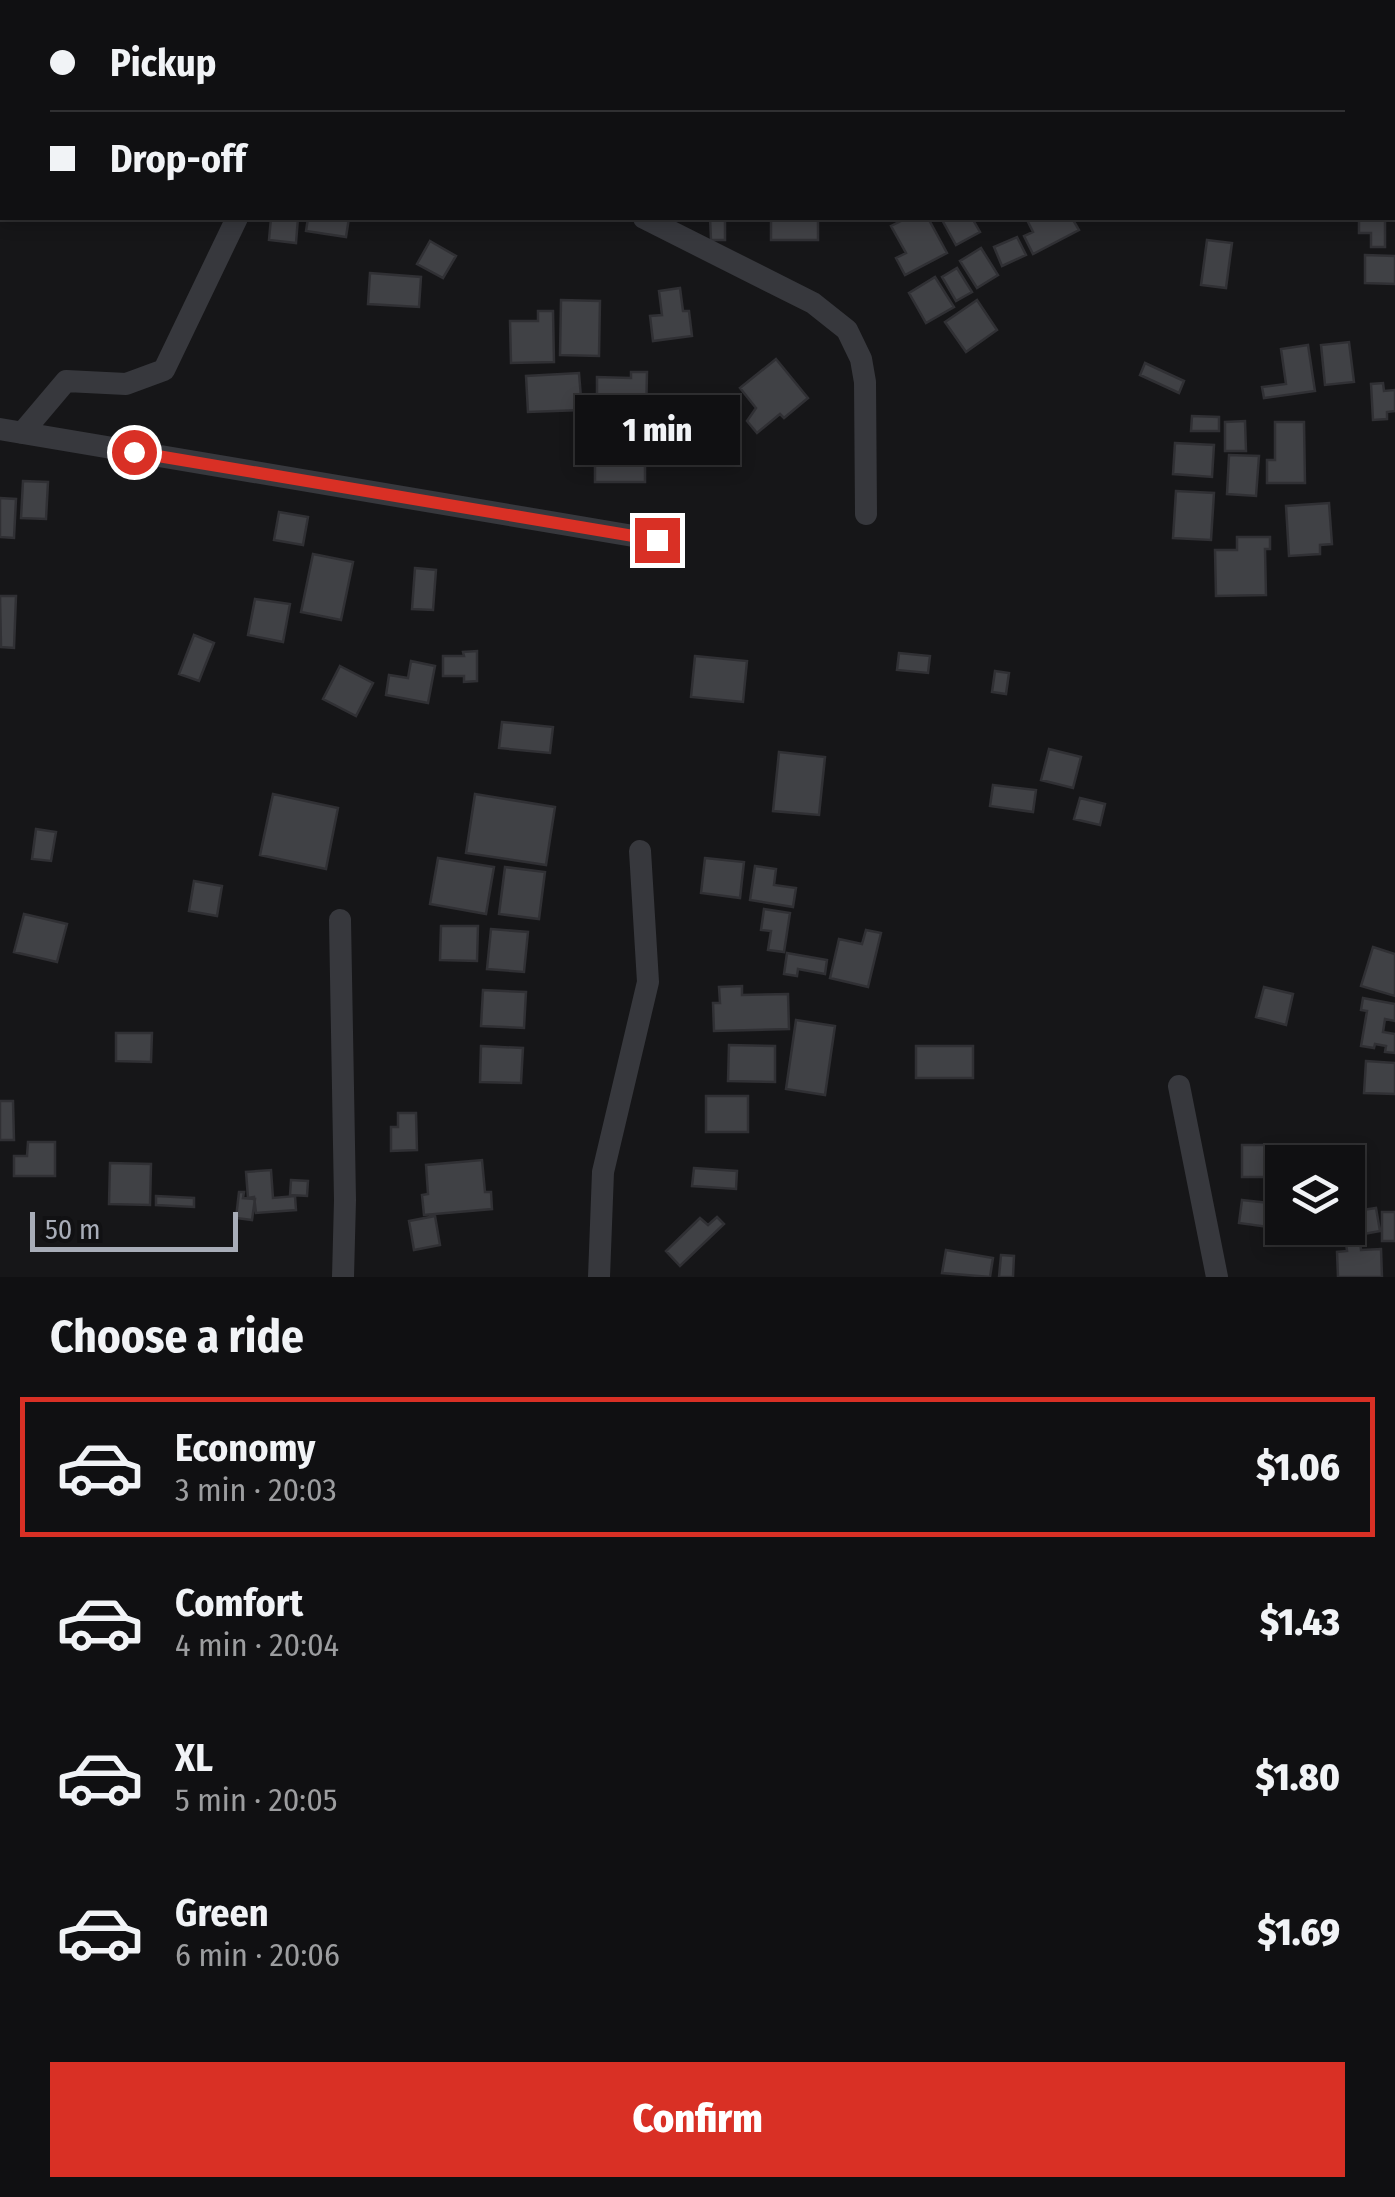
<!DOCTYPE html>
<html lang="en">
<head>
<meta charset="utf-8">
<style>
	body { margin:0; font-family:"Fira Sans Condensed",sans-serif; background:#19191b; color:#f1f3f6; height:100vh; display:flex; flex-direction:column; font-size:38px; white-space:nowrap }
	* { box-sizing:border-box; margin:0 }
	p { font-size:32px; color:#9c9d9f }
	.icon { flex:none; width:55px; height:55px; fill:none; stroke:currentColor; stroke-width:2; stroke-linecap:round; stroke-linejoin:round }
	.map { position:relative; height:1277px; overflow:hidden }
	.details { display:flex; flex-direction:column; background:#101012; flex:1 }
	.details>* { flex:none }
	.banner { position:absolute; left:0px; top:0px; width:1395px; height:220px; box-shadow:0 5px 15px #0003,0 0 0 2px #303032; display:grid; align-content:center; height:220px; padding:0 50px; background:#101012 }
	.fabs { position:absolute; left:1265px; top:1145px; display:grid; gap:20px }
	.fabs a { display:grid; place-items:center; width:100px; height:100px; border-radius:0px; background:#101012; box-shadow:0 5px 15px #0003,0 0 0 2px #303032; font-size:50px }
	.scale { position:absolute; left:30px; bottom:25px; width:208px; box-sizing:border-box; padding-left:10px; border:5px solid #a8adb8; border-top:0; font-size:28px; line-height:35px; white-space:nowrap; color:#a8adb8; -webkit-text-stroke:8px #111113; paint-order:stroke }
	.end { position:absolute; width:45px; height:45px; margin:-22px; border:12px solid #d93025; background:#fff; box-shadow:0 0 0 5px #fff }
	.from { border-radius:50% }
	.bubble { position:absolute; height:70px; border-radius:0px; background:#101012; box-shadow:0 5px 15px #0003,0 0 0 2px #303032; font-size:32px; font-weight:800; line-height:70px; text-align:center }
	.banner b { display:flex; align-items:center; gap:35px; height:95px; font-size:38px }
	.banner b+b { border-top:2px solid #303032 }
	.banner i { width:25px; height:25px; background:#f1f3f6 }
	ul { padding:0; list-style:none }
	li { display:flex; align-items:center; gap:30px; height:140px; margin:0 20px 15px; padding:0 30px; border:5px solid transparent; border-radius:0px }
	li div { flex:1 }
	li b { display:block; font-size:38px }
	li em { font-style:normal; font-weight:800 }
	li.current { border-color:#d93025 }
	li>.icon { width:90px; height:90px; stroke-width:1.5 }
	h2 { padding:0 50px; font-size:45px; line-height:120px }
	.primary-button { display:flex; gap:20px; margin-top:auto; padding:20px 50px }
	.primary-button a { flex:1; height:115px; border-radius:0px; background:#d93025; color:#fff; font-size:40px; font-weight:800; line-height:115px; text-align:center }
	.map>svg:first-child { display:block }
	.building { fill:#404145; stroke:#303034; stroke-width:2.5 }
	.lines { fill:none; stroke-linecap:round; stroke-linejoin:round }
	.street { stroke:#37383d; stroke-width:22 }
	.route { stroke:#d93025; stroke-width:12 }
</style>
</head>
<body>
<div class="map">
<svg width="1395" height="1277" viewBox="0 0 1395 1277">
	<rect width="100%" height="100%" fill="#161618"/>
	<!-- building -->
	<path class="building" d="M271,218H298L296,243L269,240Z
		M308,218H349L346,237L306,231Z
		M710,218H725V240H711Z
		M907,218H928L947,253L905,275L896,258L906,253L891,226Z
		M941,218H972L980,232L956,245Z
		M1026,218H1072L1079,230L1033,254L1024,236L1033,232Z
		M1359,218H1385V247H1371V233H1359Z
		M771,220H818V240H771Z
		M1017,237L1026,255L1002,266L994,247Z
		M1207,240L1232,243L1226,288L1201,285Z
		M430,241L456,256L443,278L417,264Z
		M981,248L998,275L977,288L960,261Z
		M1365,255L1395,256V284L1365,283Z
		M957,268L972,292L956,301L942,277Z
		M370,273L421,277L419,307L368,304Z
		M935,277L954,307L926,323L909,293Z
		M680,288L683,311H689L692,336L653,341L650,316L662,315L659,291Z
		M561,300L600,301L599,356L560,355Z
		M977,300L997,330L966,352L945,322Z
		M538,311H553L554,362L511,363L510,321H538Z
		M1349,342L1354,382L1325,385L1321,345Z
		M1308,345L1315,391L1264,398L1262,387L1286,384L1281,349Z
		M776,359L808,398L784,418L780,414L757,433L747,421L756,408L740,388Z
		M1145,363L1184,381L1179,393L1140,375Z
		M631,372H647L646,419L597,418V377L631,378Z
		M579,373L582,410L528,412L526,376Z
		M1383,383L1384,391L1395,390V411L1387,412V419L1373,420L1371,384Z
		M1192,416L1219,417V431H1191Z
		M1245,421L1246,451H1225V422Z
		M1275,422H1304L1305,483H1267V460H1275Z
		M1175,443L1214,445L1212,477L1173,474Z
		M595,452L631,453V459H645V482H595Z
		M1229,455L1259,456L1256,496L1227,494Z
		M23,481L48,482L46,519L21,518Z
		M1176,491L1214,493L1211,540L1173,538Z
		M0,498L16,499L14,538L0,537Z
		M1329,503L1332,544L1320,545V554L1289,556L1286,506Z
		M279,512L308,517L303,545L274,540Z
		M1237,537H1270V549H1265L1266,595L1216,596L1215,550H1237Z
		M313,554L353,562L341,620L301,612Z
		M415,568L436,570L433,610L412,609Z
		M0,596H16L14,648L1,647Z
		M255,599L290,604L283,642L248,635Z
		M194,635L214,643L199,681L179,674Z
		M477,651V681L464,682V676H443V656H464L463,652Z
		M899,653L930,656L928,673L897,670Z
		M695,656L747,661L743,702L691,697Z
		M411,661L435,666L428,703L386,695L389,675L408,678Z
		M340,666L373,683L356,716L323,699Z
		M995,671L1009,673L1006,694L992,692Z
		M502,722L553,727L550,753L499,748Z
		M1049,749L1081,757L1073,788L1041,780Z
		M779,752L825,757L819,815L773,811Z
		M993,785L1036,790L1033,812L990,806Z
		M273,794L338,808L326,869L260,855Z
		M475,794L555,807L546,865L466,853Z
		M1080,798L1105,804L1100,825L1074,819Z
		M36,829L56,832L51,861L32,859Z
		M438,858L494,867L486,914L430,904Z
		M705,858L744,862L740,898L701,893Z
		M755,866L776,869L774,885L796,888L793,907L750,900Z
		M505,867L545,872L539,919L499,914Z
		M194,881L222,886L217,916L189,911Z
		M764,909L790,913L784,952L768,950L771,931L761,930Z
		M24,914L67,924L57,962L14,952Z
		M441,926H478L477,961L440,960Z
		M491,929L528,932L524,972L487,969Z
		M866,930L881,933L868,987L830,978L839,939L862,944Z
		M1373,947L1395,954V996L1361,986Z
		M787,953L827,960L825,974L798,969L797,976L784,974Z
		M742,986V995L788,994L789,1029L714,1031L713,1003H720L719,987Z
		M1264,987L1293,994L1286,1025L1256,1017Z
		M483,990L526,992L524,1028L481,1026Z
		M1363,998L1395,1004V1021L1385,1019L1383,1032L1395,1034V1053L1385,1052L1386,1046L1375,1044L1374,1048L1361,1046L1367,1011L1361,1010Z
		M796,1020L835,1026L825,1095L786,1089Z
		M116,1033H152L151,1062L116,1061Z
		M729,1045L775,1046V1082L728,1081Z
		M481,1046L523,1048L521,1083L480,1082Z
		M916,1046H973V1078H916Z
		M1366,1061L1395,1063V1094L1364,1093Z
		M706,1096H748V1132H706Z
		M0,1101H13L14,1140H0Z
		M398,1113H416L417,1150L391,1151V1127H398Z
		M28,1142H55V1176H14V1156H27Z
		M1242,1145H1287L1282,1177H1242Z
		M1294,1145L1319,1147L1318,1162H1292Z
		M482,1160L485,1192H491L492,1209L424,1215L422,1195L428,1194L426,1165Z
		M110,1163L151,1164L150,1205L109,1204Z
		M694,1168L737,1171L736,1189L692,1186Z
		M271,1170L273,1198L295,1196L296,1210L256,1213L254,1197L248,1198L246,1172Z
		M291,1180L308,1181L307,1196L290,1195Z
		M239,1192H244L243,1198L255,1199L252,1220L236,1218Z
		M156,1196L194,1198V1207L156,1205Z
		M1242,1200L1278,1204L1275,1228L1239,1223Z
		M1376,1208L1380,1231L1353,1236L1349,1212Z
		M1382,1212H1395V1241H1382Z
		M435,1216L440,1245L414,1250L409,1221Z
		M717,1217L724,1224L680,1266L666,1251L700,1218L708,1225Z
		M1308,1228H1340L1341,1241L1310,1245Z
		M1360,1242L1361,1250L1381,1249L1382,1277H1338L1337,1252L1347,1251L1346,1243Z
		M946,1250L993,1258L990,1277L942,1273Z
		M1001,1255L1014,1256L1013,1277H999Z"/>
	<g class="lines">
		<!-- street -->
		<path class="street" d="M1156,0V2
			M446,2L447,0
			M644,218L813,303L847,330L861,359L865,382L866,514
			M0,429L657,540
			M22,433L66,381L126,384L164,370L237,218
			M340,920L345,1200L343,1277
			M1179,1086L1217,1277
			M599,1277L603,1172L648,982L640,851"/>
	</g>
	<g class="lines">
		<!-- route -->
		<path class="route" d="M134,452L657,540"/>
	</g>
</svg>
<div class="fabs">
<a><svg class="icon" aria-label="layers" viewBox="0 0 24 24"><path d="M12 4l9 5-9 5-9-5zM3 14l9 5 9-5"/></svg></a>
</div>
<div class="scale">50 m</div>
<i class="end from" style="left:134px;top:452px"></i>
<i class="end" style="left:657px;top:540px"></i>
<div class="bubble" style="left:575px;top:395px;width:165px">1 min</div>
<div class="banner">
<b><i class="from"></i>Pickup</b>
<b><i></i>Drop-off</b>
</div>
</div>
<section class="details">
<h2>Choose a ride</h2>
<ul>
<li class="current"><svg class="icon" aria-label="car" viewBox="0 0 24 24"><path d="M5 17H2v-5l4-1 3-4h7l3 4 3 1v5h-3M9 17h6M6 11h13"/><circle cx="7" cy="17" r="2"/><circle cx="17" cy="17" r="2"/></svg><div><b>Economy</b><p>3 min · 20:03</p></div><em>$1.06</em></li>
<li><svg class="icon" aria-label="car" viewBox="0 0 24 24"><path d="M5 17H2v-5l4-1 3-4h7l3 4 3 1v5h-3M9 17h6M6 11h13"/><circle cx="7" cy="17" r="2"/><circle cx="17" cy="17" r="2"/></svg><div><b>Comfort</b><p>4 min · 20:04</p></div><em>$1.43</em></li>
<li><svg class="icon" aria-label="car" viewBox="0 0 24 24"><path d="M5 17H2v-5l4-1 3-4h7l3 4 3 1v5h-3M9 17h6M6 11h13"/><circle cx="7" cy="17" r="2"/><circle cx="17" cy="17" r="2"/></svg><div><b>XL</b><p>5 min · 20:05</p></div><em>$1.80</em></li>
<li><svg class="icon" aria-label="car" viewBox="0 0 24 24"><path d="M5 17H2v-5l4-1 3-4h7l3 4 3 1v5h-3M9 17h6M6 11h13"/><circle cx="7" cy="17" r="2"/><circle cx="17" cy="17" r="2"/></svg><div><b>Green</b><p>6 min · 20:06</p></div><em>$1.69</em></li>
</ul>
<div class="primary-button"><a>Confirm</a></div>
</section>
</body>
</html>
